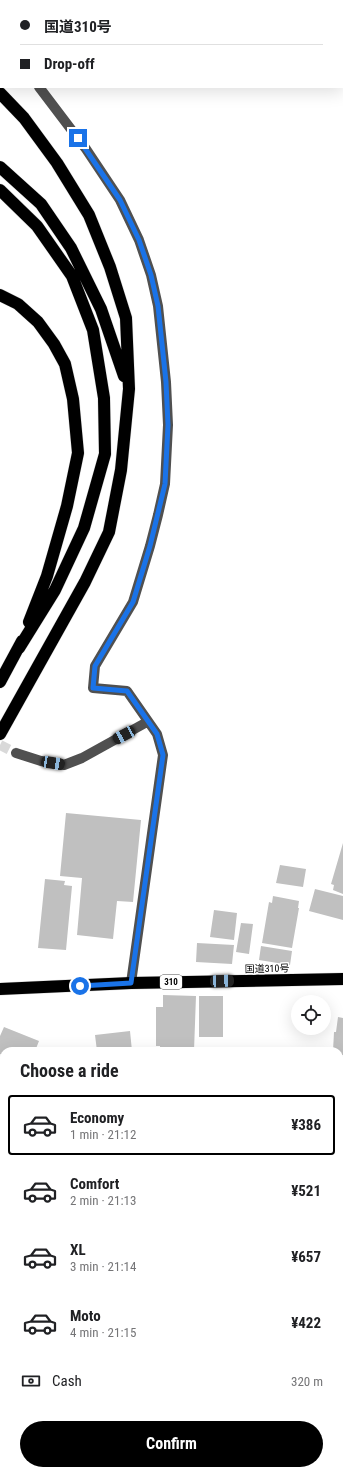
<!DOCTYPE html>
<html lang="en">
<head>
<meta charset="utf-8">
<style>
	body { margin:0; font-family:"Roboto Condensed","Noto Sans JP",sans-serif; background:#f2f2f2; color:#202124; height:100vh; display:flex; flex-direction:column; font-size:15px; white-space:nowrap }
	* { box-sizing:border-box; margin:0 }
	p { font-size:13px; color:#757577 }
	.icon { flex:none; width:22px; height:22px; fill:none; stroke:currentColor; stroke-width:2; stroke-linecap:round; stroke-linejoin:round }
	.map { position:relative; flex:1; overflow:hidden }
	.panel { position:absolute; left:0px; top:1047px; width:343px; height:428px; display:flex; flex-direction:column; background:#fff; border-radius:12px 12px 0 0; box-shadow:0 4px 16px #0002 }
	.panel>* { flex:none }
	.top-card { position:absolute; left:0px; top:0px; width:343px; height:88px; box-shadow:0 4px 16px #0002; display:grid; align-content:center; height:88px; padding:0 20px; background:#fff }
	.controls { position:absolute; left:291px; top:995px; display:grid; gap:8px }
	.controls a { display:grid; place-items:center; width:40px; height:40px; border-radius:50%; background:#fff; box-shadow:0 4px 16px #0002; font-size:20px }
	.end { position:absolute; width:18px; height:18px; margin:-9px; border:5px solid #1a73e8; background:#fff; box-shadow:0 0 0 2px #fff }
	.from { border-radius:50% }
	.car { position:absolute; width:12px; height:24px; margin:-12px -6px; border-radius:5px; box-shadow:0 0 3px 1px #0007; background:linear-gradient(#222 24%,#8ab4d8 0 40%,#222 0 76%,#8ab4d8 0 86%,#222 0) }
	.top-card b { display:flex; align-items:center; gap:14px; height:38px; font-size:15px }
	.top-card b+b { border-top:1px solid #e0e0e0 }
	.top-card i { width:10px; height:10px; background:#202124 }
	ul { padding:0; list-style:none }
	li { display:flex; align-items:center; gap:12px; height:60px; margin:0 8px 6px; padding:0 12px; border:2px solid transparent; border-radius:4px }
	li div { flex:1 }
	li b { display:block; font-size:15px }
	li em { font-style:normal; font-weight:700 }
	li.selected { border-color:#000 }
	li>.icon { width:36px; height:36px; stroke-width:1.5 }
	h2 { padding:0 20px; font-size:18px; line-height:48px }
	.pay { display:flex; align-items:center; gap:10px; height:44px; padding:0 20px; font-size:15px }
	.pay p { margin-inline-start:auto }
	.cta { display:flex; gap:8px; margin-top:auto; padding:8px 20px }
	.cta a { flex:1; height:46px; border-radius:24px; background:#000; color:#fff; font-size:16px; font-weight:700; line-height:46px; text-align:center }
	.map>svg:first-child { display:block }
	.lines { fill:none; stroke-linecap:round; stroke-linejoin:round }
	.river { stroke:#9e9e9e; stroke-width:37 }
	.building { fill:#c0c0c0 }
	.minor-tunnel { stroke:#d9d9d9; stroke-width:10; stroke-dasharray:10 5; stroke-linecap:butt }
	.highway-casing { stroke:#dbdbdb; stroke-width:13 }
	.minor { stroke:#505050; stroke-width:10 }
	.highway { stroke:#000; stroke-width:12 }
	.route { stroke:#1a73e8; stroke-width:5 }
	.labels { text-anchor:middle; stroke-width:3; stroke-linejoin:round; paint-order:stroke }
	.shield { fill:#fff; stroke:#4c4c4c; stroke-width:1 }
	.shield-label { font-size:9px; font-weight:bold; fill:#000 }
	.street-label { font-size:10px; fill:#000; stroke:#fff }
</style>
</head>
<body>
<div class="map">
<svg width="343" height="1475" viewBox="0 0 343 1475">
	<rect width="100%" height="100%" fill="#fff"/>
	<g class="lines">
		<!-- river -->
		<path class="river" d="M339,1336L343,1334
			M138,1475L141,1471"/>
	</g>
	<!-- building -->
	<path class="building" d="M66,813L141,820L133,902L117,901L113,939L77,935L82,878L60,876Z
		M343,843V894L333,890L334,885L331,884Z
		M280,865L306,869L303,887L276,883Z
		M45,879L65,881L64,885L72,886L66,950L38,948Z
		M315,889L343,896V920L309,911Z
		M273,896L299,901L298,908H299L292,948L262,943L269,902L272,903Z
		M214,910L237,913L234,940L210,937Z
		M241,923L253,924L249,954L236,952Z
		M197,943L234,945L232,964L196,962Z
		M261,946L292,951L290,965L259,960Z
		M163,995L196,996L194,1051H160V1046H156V1007H163Z
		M199,996H223V1037H199Z
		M338,1017L343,1018V1055H339V1051H333L334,1032H336Z
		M4,1027L39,1041L35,1051H4V1055L0,1054V1036Z
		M130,1031L132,1051H97L95,1035Z
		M0,1058L4,1060V1100L0,1109Z
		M339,1059L343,1060V1086H339Z"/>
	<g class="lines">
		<!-- minor-tunnel -->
		<path class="minor-tunnel" d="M0,745L16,753"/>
		<defs>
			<path id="highway" d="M0,93L24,118L57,163L89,215L110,267L126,318L129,389L121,470L109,532L85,582L0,734
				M0,167L41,204L71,248L101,309L124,376
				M0,190L37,226L72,276L93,330L104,398L105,454L84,528L55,590L19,648
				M0,295L18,304L38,322L54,344L65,364L73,399L78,453L67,506L47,576L29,622
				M0,682L22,641
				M0,989L131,983L343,979"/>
		</defs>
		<!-- highway casing -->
		<use href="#highway" class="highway-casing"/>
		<!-- minor -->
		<path class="minor" d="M0,42L1,43
			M39,87L86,149L120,200L139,240L151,275L158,306L166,382L168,425L165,484L158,515L150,546L133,602L95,666L93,688L127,691L157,734L163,755L131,983
			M16,753L41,761L64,765L82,758L147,722"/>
		<!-- highway -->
		<use href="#highway" class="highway"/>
	</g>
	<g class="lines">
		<!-- route -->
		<path class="route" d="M78,138L120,200L139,240L151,275L158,306L166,382L168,425L165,484L150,546L133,602L95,666L93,688L127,691L157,734L163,755L131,983L80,986"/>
	</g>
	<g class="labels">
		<!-- shield labels -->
		<rect class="shield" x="160" y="975" width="22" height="14" rx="3"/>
		<g class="shield-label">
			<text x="171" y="985">310</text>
		</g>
		<!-- street labels -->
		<g class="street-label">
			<text transform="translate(267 968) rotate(-1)" y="4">国道310号</text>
		</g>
	</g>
</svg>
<div class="controls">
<a><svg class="icon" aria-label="locate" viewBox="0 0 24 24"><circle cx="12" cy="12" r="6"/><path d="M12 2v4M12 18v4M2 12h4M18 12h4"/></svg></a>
</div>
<i class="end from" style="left:80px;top:986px"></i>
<i class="end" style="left:78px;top:138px"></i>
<i class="car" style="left:124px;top:735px;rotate:242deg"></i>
<i class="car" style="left:53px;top:763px;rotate:99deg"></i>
<i class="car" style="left:222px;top:981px;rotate:88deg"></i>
<div class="top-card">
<b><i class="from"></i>国道310号</b>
<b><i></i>Drop-off</b>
</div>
<section class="panel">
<h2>Choose a ride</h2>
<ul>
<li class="selected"><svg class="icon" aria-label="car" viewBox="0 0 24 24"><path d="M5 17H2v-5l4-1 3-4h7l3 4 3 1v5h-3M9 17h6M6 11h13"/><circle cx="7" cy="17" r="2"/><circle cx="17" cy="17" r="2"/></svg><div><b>Economy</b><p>1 min · 21:12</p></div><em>¥386</em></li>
<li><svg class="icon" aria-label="car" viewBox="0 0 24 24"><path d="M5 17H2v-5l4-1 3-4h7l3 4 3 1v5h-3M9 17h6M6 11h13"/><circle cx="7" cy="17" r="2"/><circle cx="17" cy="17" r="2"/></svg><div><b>Comfort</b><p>2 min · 21:13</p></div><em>¥521</em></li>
<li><svg class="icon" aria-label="car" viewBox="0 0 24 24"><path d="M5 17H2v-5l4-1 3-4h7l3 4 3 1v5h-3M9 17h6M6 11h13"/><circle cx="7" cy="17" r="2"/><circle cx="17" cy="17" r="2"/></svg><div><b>XL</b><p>3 min · 21:14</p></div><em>¥657</em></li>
<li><svg class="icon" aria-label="car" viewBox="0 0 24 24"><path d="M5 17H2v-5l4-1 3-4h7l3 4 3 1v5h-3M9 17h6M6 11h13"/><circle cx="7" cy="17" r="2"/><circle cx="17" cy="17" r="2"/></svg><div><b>Moto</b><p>4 min · 21:15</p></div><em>¥422</em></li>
</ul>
<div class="pay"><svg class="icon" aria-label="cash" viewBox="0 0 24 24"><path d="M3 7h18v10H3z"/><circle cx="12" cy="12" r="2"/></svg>Cash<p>320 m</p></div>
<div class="cta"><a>Confirm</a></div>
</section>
</div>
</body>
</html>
